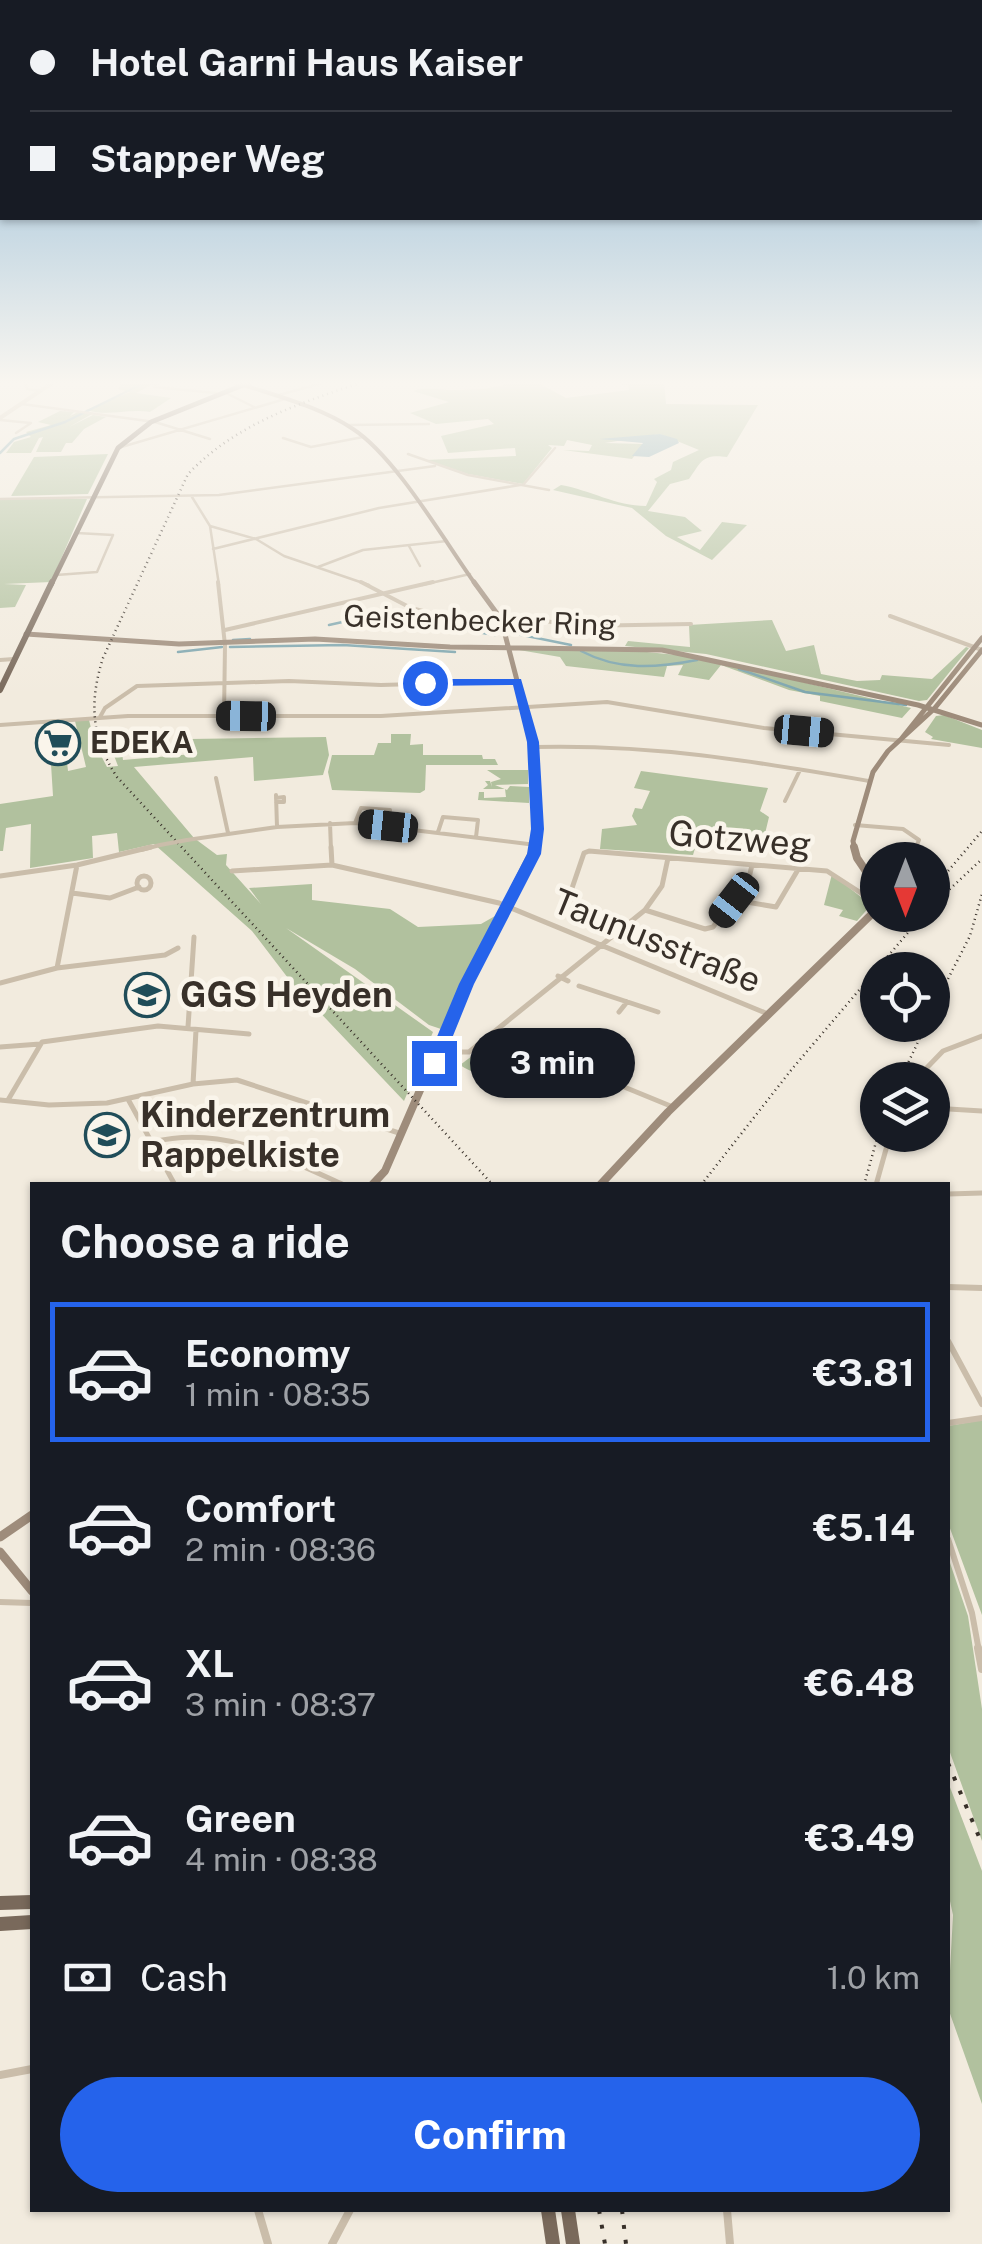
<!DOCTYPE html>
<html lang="en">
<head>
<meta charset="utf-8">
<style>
	body { margin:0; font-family:"Public Sans",sans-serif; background:#20242c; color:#f1f3f6; height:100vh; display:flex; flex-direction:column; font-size:38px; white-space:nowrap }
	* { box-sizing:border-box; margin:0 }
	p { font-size:32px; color:#9ea1a6 }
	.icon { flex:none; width:55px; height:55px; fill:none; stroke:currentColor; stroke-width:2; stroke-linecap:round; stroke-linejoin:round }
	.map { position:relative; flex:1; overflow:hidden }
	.drawer { position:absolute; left:30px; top:1182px; width:920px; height:1030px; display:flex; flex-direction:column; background:#171b24; border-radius:0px; box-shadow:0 2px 8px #0004 }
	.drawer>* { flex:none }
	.hud { position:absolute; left:0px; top:0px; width:982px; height:220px; box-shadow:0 2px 8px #0004; display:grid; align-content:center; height:220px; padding:0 30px; background:#171b24 }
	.needle { width:65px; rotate:180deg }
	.buttons { position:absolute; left:860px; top:842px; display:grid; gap:20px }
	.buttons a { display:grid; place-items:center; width:90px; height:90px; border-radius:50%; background:#171b24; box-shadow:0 2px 8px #0004; font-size:50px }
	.end { position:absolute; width:45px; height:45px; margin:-22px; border:12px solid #2563eb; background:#fff; box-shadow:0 0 0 5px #fff }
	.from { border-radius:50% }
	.bubble { position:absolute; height:70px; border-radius:35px; background:#171b24; box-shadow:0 2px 8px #0004; font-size:32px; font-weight:700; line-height:70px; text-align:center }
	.car { position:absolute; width:30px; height:60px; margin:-30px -15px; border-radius:12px; box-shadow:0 0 8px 2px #0007; background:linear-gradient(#222 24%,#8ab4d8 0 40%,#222 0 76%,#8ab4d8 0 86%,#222 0) }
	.hud b { display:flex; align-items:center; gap:35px; height:95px; font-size:38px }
	.hud b+b { border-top:2px solid #363941 }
	.hud i { width:25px; height:25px; background:#f1f3f6 }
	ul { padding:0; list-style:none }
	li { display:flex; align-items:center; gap:30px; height:140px; margin:0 20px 15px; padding:0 10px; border:5px solid transparent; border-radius:0px }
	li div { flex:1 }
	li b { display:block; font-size:38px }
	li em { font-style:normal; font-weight:700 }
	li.active { border-color:#2563eb }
	li>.icon { width:90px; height:90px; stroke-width:1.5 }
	h2 { padding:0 30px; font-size:45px; line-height:120px }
	.pay { display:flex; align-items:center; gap:25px; height:110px; padding:0 30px; font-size:38px }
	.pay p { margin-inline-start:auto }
	.action { display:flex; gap:20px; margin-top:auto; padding:20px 30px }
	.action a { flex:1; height:115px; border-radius:60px; background:#2563eb; color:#fff; font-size:40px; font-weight:700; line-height:115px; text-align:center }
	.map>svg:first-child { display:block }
	.green { fill:#b1c19e }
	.water { fill:#7ea6af }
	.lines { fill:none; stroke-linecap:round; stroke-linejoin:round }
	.stream { stroke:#7ea6af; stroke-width:2.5 }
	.minor-far4 { stroke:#cabdaa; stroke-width:2.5 }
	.minor-far3 { stroke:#cabdaa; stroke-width:4 }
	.minor-far2 { stroke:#cabdaa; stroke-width:5 }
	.minor-far1 { stroke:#cabdaa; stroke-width:6 }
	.minor { stroke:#cabdaa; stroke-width:8 }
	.tertiary { stroke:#cabdaa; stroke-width:4 }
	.secondary-far3 { stroke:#9e8c7b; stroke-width:4 }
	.secondary-far2 { stroke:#9e8c7b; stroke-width:5 }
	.secondary-far1 { stroke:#9e8c7b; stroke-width:8 }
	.secondary { stroke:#9e8c7b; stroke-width:9 }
	.primary-far2 { stroke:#79695b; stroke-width:5 }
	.primary-far1 { stroke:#79695b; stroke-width:6 }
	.primary { stroke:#79695b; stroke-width:14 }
	.rail-far1 { stroke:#383029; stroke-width:2.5; stroke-dasharray:1 4; stroke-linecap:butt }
	.rail { stroke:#383029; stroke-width:4; stroke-dasharray:4 11; stroke-linecap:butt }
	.minor-bridge { stroke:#cabdaa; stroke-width:4 }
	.route { fill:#2563eb }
	.labels { text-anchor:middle; stroke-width:9; stroke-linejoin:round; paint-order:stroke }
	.far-street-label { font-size:30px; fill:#383029; stroke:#faf5eb }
	.far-poi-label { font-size:30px; font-weight:bold; fill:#383029; stroke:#faf5eb; text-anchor:start }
	.street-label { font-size:35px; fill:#383029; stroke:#faf5eb }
	.poi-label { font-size:35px; font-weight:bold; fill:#383029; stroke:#faf5eb; text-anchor:start }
</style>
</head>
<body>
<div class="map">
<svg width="982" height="2244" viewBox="0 0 982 2244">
	<rect width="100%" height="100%" fill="#f2ebde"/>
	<!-- green -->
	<path class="green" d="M122,381H159L136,393L171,398L150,412C127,408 109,417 86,410L130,392L118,389Z
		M516,381H535L566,398L629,390L628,385L600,381H664L666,404L758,405L727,457C702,454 702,461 689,479L670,484L648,511L685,517L702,531L677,537L700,550L722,522L747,525L712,560L666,536L632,508L553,490L561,485C590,490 616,506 646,506L657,482L654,479L671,470L673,462L699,450L660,434L605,443L644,444L632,459L563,450L589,451L592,445L567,440L564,446L548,445L552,448L523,484L468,474L426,460L516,456L515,448L448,453L441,436L494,424L488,419L436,424L410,413L449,402L413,391C429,386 436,390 452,390C474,390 496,389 516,381Z
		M60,411L74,412L70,416L78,412L92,414L69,427L93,415L106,417L84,429L72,443H66L61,452H36L43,437L39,438L31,453H6L14,442L31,437L26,432L51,425L38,422Z
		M108,454L88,494L11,496L34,457Z
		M0,499H87L51,582L4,584L26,585L15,607L0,608Z
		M772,620L786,651L814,645L821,674L857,681L880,680L882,675L932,679L966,647L969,648L927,700L919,701L706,654L625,646L628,641L690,647L689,625Z
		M519,650H627L697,657L911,708L902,718L820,701V696L789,690L721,665L709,680L678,675L683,665L667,666L664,677L566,666L560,657Z
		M944,715L982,730V748L931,739L933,737L925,732L936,716Z
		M89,720L95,744L107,767L118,766L108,740L120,739L123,760L193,754L190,739L326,737L329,755L323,775L254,781L253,757L134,767L194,838L217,855L227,854L226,865L261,904L249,888L312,884V900L390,909L418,927L481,924L495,916L441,1029L429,1025L355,969L286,928L433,1032L404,1101L291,982L252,931L154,844L119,852L117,833L92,836L93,858L30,868L31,824L6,828L3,851H0V804L53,796L51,764L67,762L68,771L86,767L75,721Z
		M391,734H411L410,745L423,744V755H482L483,759H495L498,765H426L425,790L420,793L332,790L328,772L332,755H374L378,743H391Z
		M487,770H528V784L495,785L507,790L510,786L529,787V803L478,800L479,792H484V798L506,797L505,789H483L488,785L485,781H490L492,787L491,782L501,779Z
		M641,771L768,788L760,811L769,817L763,842L693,830L690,841L696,845L693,855L600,849L602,829L637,825L632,816L635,808L642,809L650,791L634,788Z
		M832,874L871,905L857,921L839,916L843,910L824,905Z
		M472,1056C520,1071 571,1075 618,1093C584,1104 490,1085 460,1065Z
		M982,1420V1615L948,1523V1426Z
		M948,1557L968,1616L982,1709V1841L948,1747Z
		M948,1782L982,1871V2104L948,2008L953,1915L948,1892Z"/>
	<!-- water -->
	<path class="water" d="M660,434L677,439L679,443L649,457L632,456L643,443L599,439Z"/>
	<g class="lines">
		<!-- stream -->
		<path class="stream" d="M0,453L14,439L65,422L148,381
			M329,625L383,613L435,624
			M453,628L495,635
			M517,634L571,645
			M233,640L250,639
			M230,647L343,645L455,652
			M581,651C619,671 656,668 697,660
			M178,652L222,647
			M739,669L805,692L906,705"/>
		<!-- minor-far4 -->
		<path class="minor-far4" d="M25,381L27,389L41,391
			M161,381L154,387L216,393
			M224,392L254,407
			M275,396L330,381
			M22,404L155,422L210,439
			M0,420L31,423L16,433
			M348,425L429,424
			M283,438L311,447L363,437
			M118,448L285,399
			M408,454L468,475L549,490
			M523,485L555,448
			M192,497L210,526L256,539L284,556L369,585
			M0,499L219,495L435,466
			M210,526L219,585
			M409,546L420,566
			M213,549L379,508L520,485
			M318,567L363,550L447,541
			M56,575L97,572L113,535L77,533
			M422,585L470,574"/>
		<!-- minor-far3 -->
		<path class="minor-far3" d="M218,582L225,645L224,716
			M361,582L411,608L463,621L523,618L580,626L691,624
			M890,616L982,650
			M470,623L494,629
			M225,630L433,582
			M0,660L14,659
			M100,717L105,708L137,686L289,681L381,685L518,681
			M0,725L128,716H381L607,702L764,728L949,745
			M534,747C654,744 752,761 869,781
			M216,778L228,833
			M276,795L277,827
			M276,798L284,797V802H276
			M785,801L800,770
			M330,823L331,850
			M355,823L361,808L390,810L388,825
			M855,825L903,829L919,840L916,847
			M438,832L443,817L478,820L476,837
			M187,840L277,827L355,823L536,845
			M141,850L160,845"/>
		<!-- minor-far2 -->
		<path class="minor-far2" d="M331,847L332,865
			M232,871L332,865L499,903L768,1014
			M0,876L77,865L151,847
			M137 883a7 7 0 1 1 14 0a7 7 0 1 1-14 0Z
			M72,893L110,898L139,887
			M570,894L584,853L589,851L827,871L878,904
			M735,900L776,907L799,868
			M645,910L705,929L713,927L749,878L752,865
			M57,968L77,865
			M558,976L568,981
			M0,983L57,968L165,955L178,948
			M579,986L658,1012
			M619,1012L627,1002
			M188,1027L194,937
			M0,1047L40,1044
			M615,1048L590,1073L673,1107
			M439,1052H469L645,910L662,886L668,858
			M915,1080L943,1051L982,1036
			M193,1084L196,1030
			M0,1100L49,1105L107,1103L193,1084L237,1080L402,1134
			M8,1100L42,1042L158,1026L249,1034
			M129,1101L175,1185
			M932,1108L982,1111
			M153,1142C222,1125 282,1157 344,1185
			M876,1185L890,1135
			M948,1194L982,1193"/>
		<!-- minor-far1 -->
		<path class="minor-far1" d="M948,1287L982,1288
			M948,1341L982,1404
			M948,1423L982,1418
			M948,1539L972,1613L979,1651
			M0,1602L32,1603"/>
		<!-- minor -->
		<path class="minor" d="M978,1648L982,1669
			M0,2075L32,2069
			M258,2210L268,2244
			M727,2210L730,2244
			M332,2244L350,2210"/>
		<!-- tertiary -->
		<path class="tertiary" d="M0,418L55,381"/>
		<!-- secondary-far3 -->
		<path class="secondary-far3" d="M232,381C272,395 317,405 353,429C396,457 445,542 476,585"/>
		<!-- secondary-far2 -->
		<path class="secondary-far2" d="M474,582L501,619L533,742L535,850
			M26,634L179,644L315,639L450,647L662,650L918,705L982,725
			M902,738L982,638
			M855,850L853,841L873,772L888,751L934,709L982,650"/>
		<!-- secondary-far1 -->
		<path class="secondary-far1" d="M854,847L857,858L878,889
			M372,1185L385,1171L466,984L535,847
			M600,1185L668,1112L878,908"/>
		<!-- secondary -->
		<path class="secondary" d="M0,1537L32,1515
			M0,1552L32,1591"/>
		<!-- primary-far2 -->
		<path class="primary-far2" d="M51,585L118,448L151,422L253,381"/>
		<!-- primary-far1 -->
		<path class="primary-far1" d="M0,690L52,582"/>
		<!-- primary -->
		<path class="primary" d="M0,1903L32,1902
			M0,1924L32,1922
			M548,2210L553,2244
			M568,2210L573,2244"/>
		<!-- rail-far1 -->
		<path class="rail-far1" d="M366,381C300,403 237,423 188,474L103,658C89,702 91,738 117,777L493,1185
			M932,890L982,831
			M935,903L982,859
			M932,1010L970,936L982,894
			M900,1080L926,1025
			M701,1185L792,1069L923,915
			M864,1185L878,1135"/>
		<!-- rail -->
		<path class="rail" d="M948,1763L982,1844
			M599,2210L605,2244
			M622,2210L626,2244"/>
		<!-- minor-bridge -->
		<path class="minor-bridge" d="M160,845L187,840"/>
	</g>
	<!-- sky -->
	<linearGradient id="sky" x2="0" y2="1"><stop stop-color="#7daed1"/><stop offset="0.55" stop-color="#f9f6f0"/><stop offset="1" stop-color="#f9f6f0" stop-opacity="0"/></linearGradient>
	<rect width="982" height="696" fill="url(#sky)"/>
	<!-- route -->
	<path class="route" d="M521,679L539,742L544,829L541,854L474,984L442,1063L434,1068L426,1063L459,984L527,854L531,829L527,742L513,685L425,686L419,683L425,679Z"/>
	<!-- icons -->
	<defs>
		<symbol id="supermarket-ring" viewBox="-11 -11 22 22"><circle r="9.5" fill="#faf5eb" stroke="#204d59" stroke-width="1.5"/><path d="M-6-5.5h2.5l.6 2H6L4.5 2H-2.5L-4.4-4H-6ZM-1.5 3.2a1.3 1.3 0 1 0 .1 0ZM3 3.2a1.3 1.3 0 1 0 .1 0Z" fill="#204d59"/></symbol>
		<symbol id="school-ring" viewBox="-11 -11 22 22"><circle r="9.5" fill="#faf5eb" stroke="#204d59" stroke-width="1.5"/><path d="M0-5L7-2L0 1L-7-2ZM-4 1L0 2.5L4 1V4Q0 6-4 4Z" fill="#204d59"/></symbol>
	</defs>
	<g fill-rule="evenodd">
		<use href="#supermarket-ring" x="33" y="718" width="50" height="50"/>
		<use href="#school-ring" x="122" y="970" width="50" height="50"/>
		<use href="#school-ring" x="82" y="1110" width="50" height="50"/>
	</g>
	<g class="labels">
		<!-- far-street labels -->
		<g class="far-street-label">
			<text transform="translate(480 621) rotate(2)" y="10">Geistenbecker Ring</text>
		</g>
		<!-- far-poi labels -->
		<g class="far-poi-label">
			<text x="90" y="753">EDEKA</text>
		</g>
		<!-- street labels -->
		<g class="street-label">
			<text transform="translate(740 839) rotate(5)" y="12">Gotzweg</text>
			<text transform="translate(657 941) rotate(22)" y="12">Taunusstraße</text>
		</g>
		<!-- poi labels -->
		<g class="poi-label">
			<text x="180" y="1007">GGS Heyden</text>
			<text x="140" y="1127">Kinderzentrum<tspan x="140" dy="40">Rappelkiste</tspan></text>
		</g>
	</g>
</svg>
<div class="buttons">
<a><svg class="needle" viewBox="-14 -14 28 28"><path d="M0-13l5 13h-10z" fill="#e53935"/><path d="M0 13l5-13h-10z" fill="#9ea1a6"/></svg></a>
<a><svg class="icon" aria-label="locate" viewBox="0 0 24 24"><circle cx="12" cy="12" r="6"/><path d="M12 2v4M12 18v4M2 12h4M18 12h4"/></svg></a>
<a><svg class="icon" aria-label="layers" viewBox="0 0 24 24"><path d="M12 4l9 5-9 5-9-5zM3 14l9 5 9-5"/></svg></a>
</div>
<i class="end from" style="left:425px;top:683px"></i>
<i class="end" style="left:434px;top:1063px"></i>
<div class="bubble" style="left:470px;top:1028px;width:165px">3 min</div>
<i class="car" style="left:246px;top:716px;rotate:271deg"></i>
<i class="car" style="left:804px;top:731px;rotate:95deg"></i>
<i class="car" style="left:388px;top:826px;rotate:276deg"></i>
<i class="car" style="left:734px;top:900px;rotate:218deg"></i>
<div class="hud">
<b><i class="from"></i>Hotel Garni Haus Kaiser</b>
<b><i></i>Stapper Weg</b>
</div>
<section class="drawer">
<h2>Choose a ride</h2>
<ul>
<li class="active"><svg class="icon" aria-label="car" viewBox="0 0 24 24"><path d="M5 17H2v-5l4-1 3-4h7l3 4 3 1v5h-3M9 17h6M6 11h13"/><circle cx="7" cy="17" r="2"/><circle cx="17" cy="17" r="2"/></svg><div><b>Economy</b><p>1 min · 08:35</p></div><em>€3.81</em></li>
<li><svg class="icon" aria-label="car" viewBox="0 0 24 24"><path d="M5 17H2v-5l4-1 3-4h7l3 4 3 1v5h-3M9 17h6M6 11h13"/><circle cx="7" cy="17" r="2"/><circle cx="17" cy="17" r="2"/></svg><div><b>Comfort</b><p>2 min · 08:36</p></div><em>€5.14</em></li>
<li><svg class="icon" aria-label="car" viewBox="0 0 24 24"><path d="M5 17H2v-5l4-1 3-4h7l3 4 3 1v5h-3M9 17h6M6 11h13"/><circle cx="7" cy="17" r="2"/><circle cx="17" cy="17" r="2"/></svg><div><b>XL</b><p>3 min · 08:37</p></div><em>€6.48</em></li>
<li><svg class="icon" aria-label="car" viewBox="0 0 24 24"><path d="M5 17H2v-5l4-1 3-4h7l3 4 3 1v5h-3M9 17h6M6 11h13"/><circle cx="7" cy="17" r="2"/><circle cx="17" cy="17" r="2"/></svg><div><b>Green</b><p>4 min · 08:38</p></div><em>€3.49</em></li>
</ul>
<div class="pay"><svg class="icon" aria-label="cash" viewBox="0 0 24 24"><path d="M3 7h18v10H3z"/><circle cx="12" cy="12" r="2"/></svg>Cash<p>1.0 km</p></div>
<div class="action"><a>Confirm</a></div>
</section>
</div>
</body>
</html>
